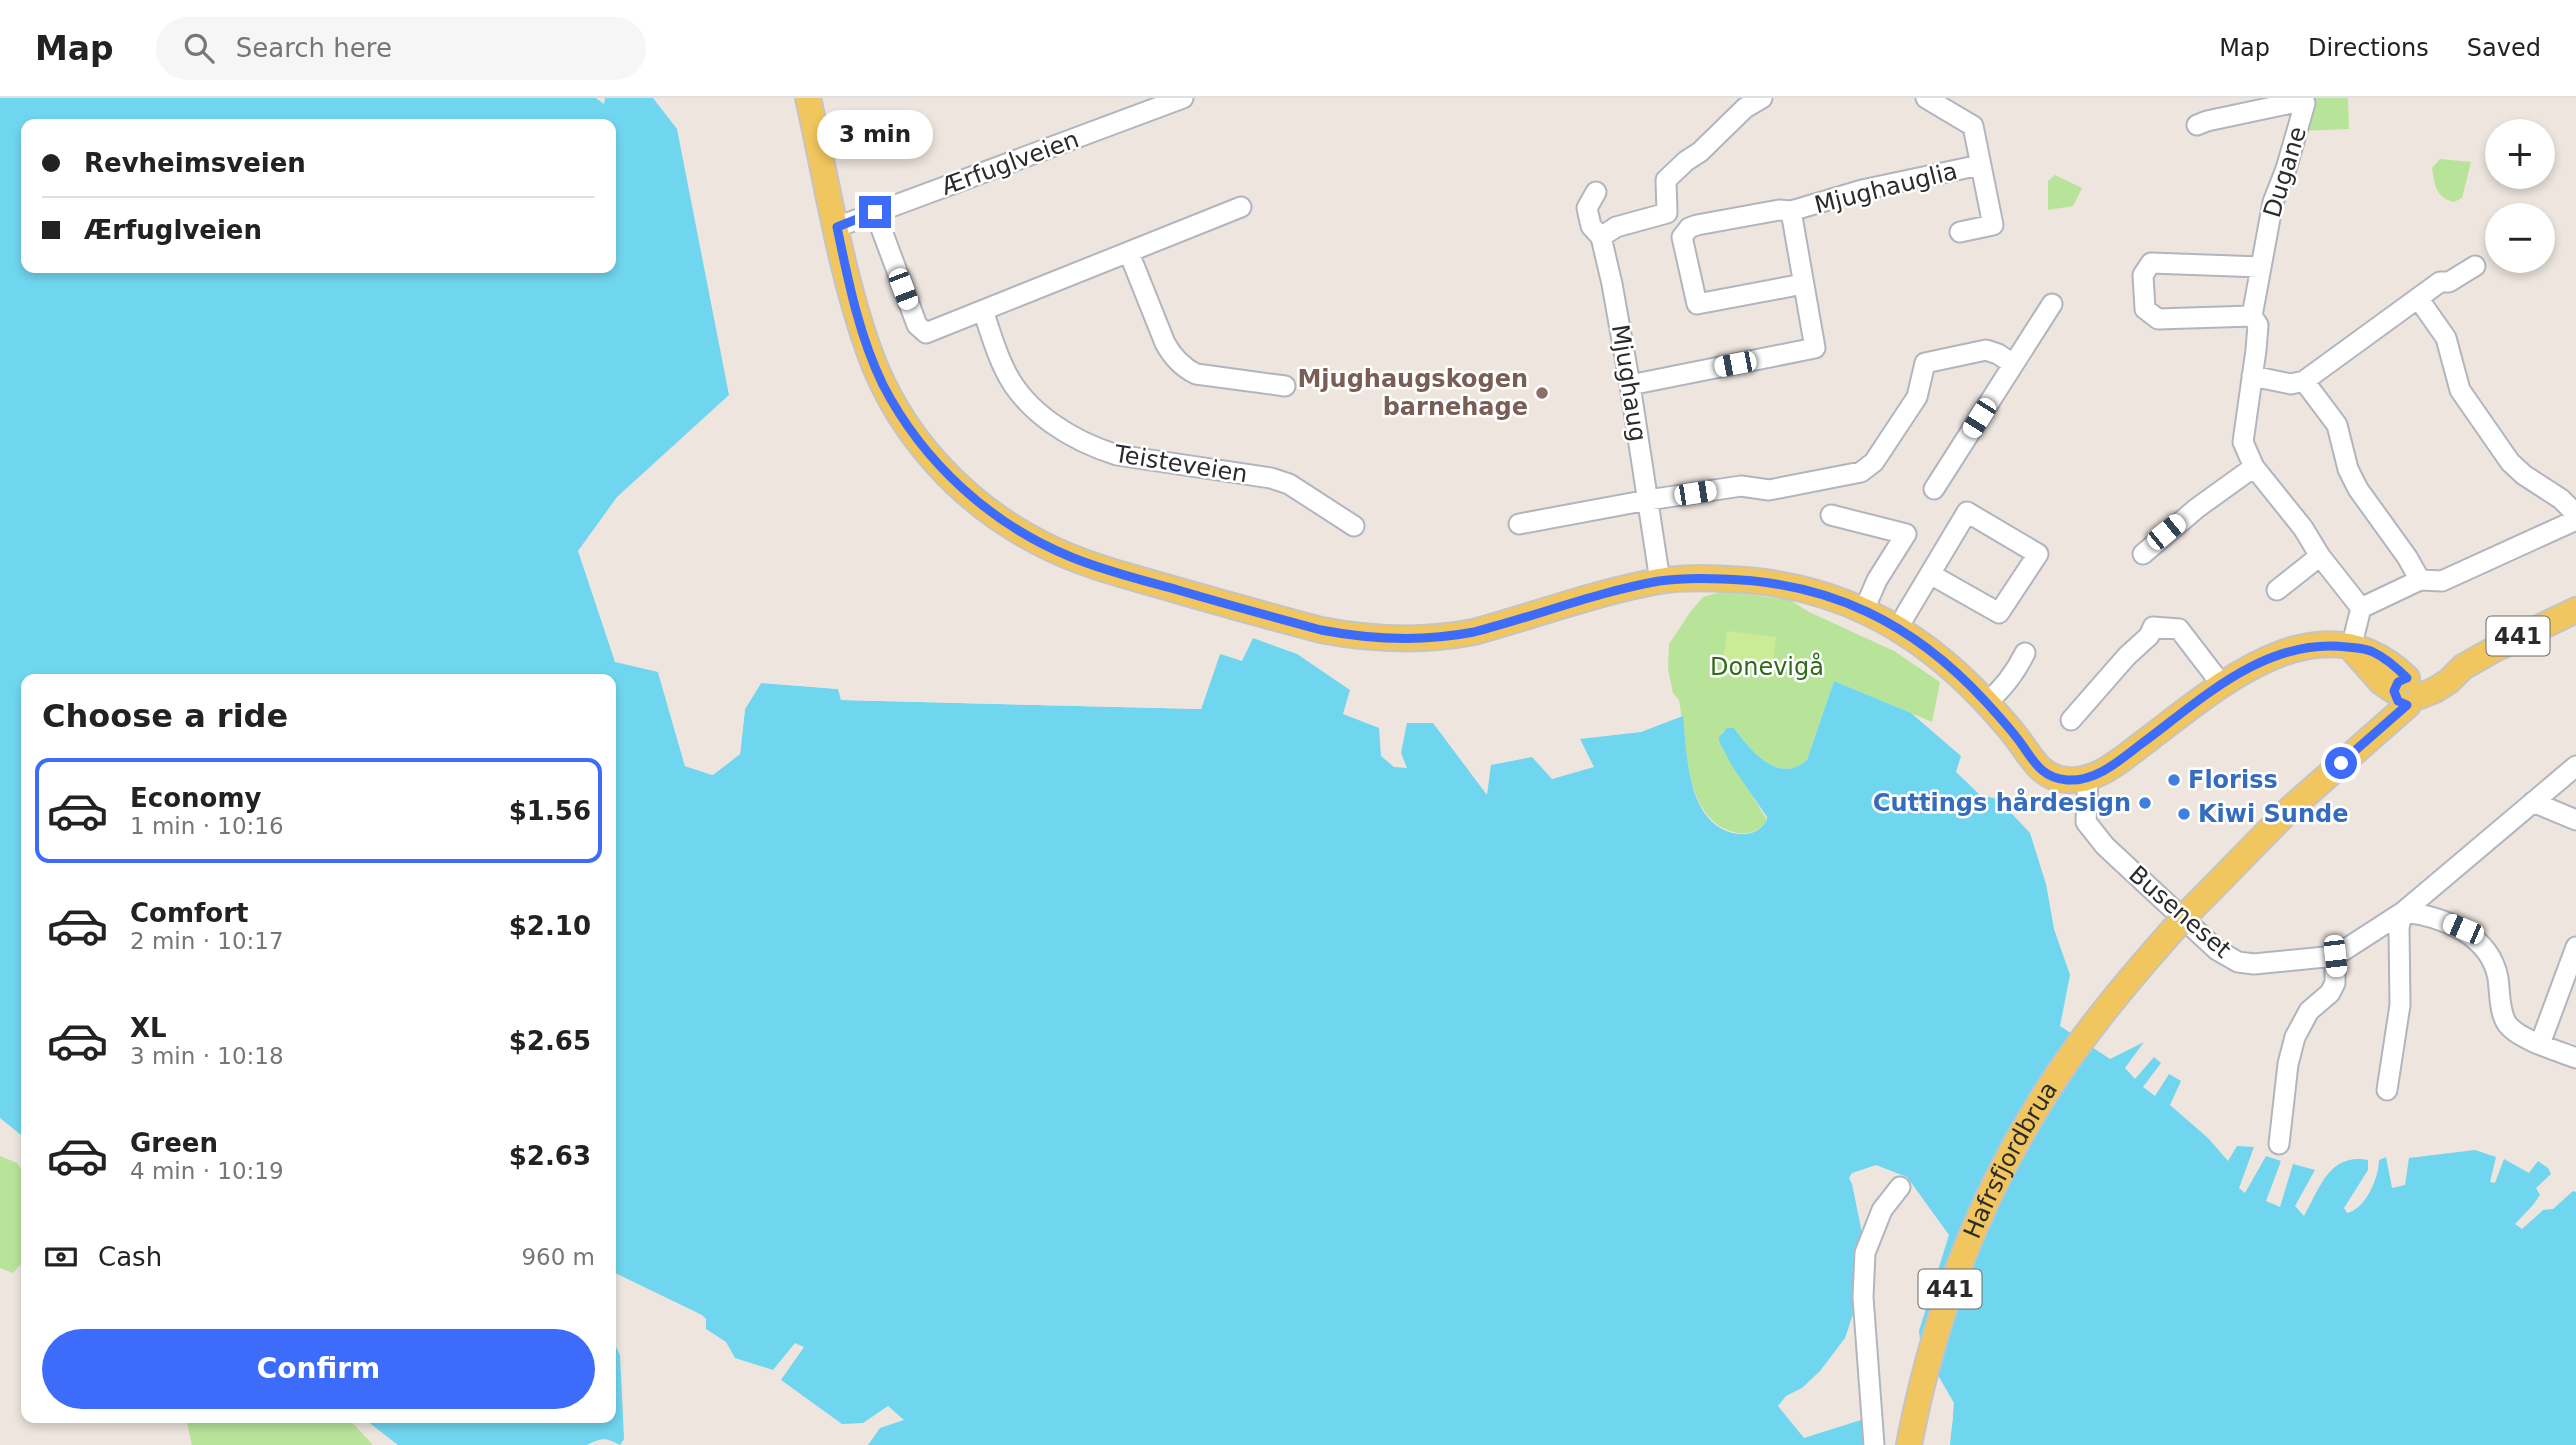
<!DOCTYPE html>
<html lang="en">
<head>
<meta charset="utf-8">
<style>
	body { margin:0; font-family:"DejaVu Sans",sans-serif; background:#f6f6f6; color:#222; height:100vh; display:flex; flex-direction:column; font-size:26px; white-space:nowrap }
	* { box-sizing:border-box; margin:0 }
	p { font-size:23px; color:#767676 }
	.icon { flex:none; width:38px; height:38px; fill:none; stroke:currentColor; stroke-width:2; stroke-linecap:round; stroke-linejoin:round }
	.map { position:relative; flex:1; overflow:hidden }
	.sheet { position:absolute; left:21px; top:576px; width:595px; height:749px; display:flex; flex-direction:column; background:#fff; border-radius:14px; box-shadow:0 4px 10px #0003 }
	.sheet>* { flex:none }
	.top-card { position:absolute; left:21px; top:21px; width:595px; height:154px; border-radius:14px; box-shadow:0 4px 10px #0003; display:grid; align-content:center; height:154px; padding:0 21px; background:#fff }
	.tools { position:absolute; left:2485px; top:21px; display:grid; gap:14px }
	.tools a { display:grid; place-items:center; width:70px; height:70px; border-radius:50%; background:#fff; box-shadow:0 4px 10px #0003; font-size:35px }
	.end { position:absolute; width:32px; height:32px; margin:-16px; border:9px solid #3d6cfb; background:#fff; box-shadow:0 0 0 4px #fff }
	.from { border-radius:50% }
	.bubble { position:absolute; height:49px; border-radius:24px; background:#fff; box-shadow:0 4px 10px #0003; font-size:23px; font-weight:700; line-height:49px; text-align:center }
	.car { position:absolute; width:21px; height:42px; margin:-21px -10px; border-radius:9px; box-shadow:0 0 5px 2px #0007; background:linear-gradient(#fff 24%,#345 0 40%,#fff 0 76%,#345 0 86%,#fff 0) }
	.top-card b { display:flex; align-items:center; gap:24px; height:66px; font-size:26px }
	.top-card b+b { border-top:2px solid #e0e0e0 }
	.top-card i { width:18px; height:18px; background:#222 }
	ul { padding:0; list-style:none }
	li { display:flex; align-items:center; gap:21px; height:105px; margin:0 14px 10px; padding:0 7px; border:4px solid transparent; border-radius:14px }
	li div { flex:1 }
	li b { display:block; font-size:26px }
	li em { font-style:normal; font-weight:700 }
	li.active { border-color:#3d6cfb }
	li>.icon { width:63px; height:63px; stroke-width:1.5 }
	h2 { padding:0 21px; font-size:32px; line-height:84px }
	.pay { display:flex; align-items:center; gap:18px; height:77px; padding:0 21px; font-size:26px }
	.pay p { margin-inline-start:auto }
	.primary-button { display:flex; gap:14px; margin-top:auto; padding:14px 21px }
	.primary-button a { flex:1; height:80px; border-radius:42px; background:#3d6cfb; color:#fff; font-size:28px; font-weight:700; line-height:80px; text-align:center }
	header { display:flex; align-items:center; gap:42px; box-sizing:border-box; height:98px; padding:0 35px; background:#fff; border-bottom:2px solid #e0e0e0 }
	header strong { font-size:33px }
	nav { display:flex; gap:38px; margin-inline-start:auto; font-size:24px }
	.search { width:490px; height:63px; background:#f6f6f6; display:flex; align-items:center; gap:18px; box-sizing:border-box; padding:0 24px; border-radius:38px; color:#767676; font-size:26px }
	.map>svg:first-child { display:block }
	.green { fill:#b8e49a }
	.pitch { fill:#cceb96 }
	.water { fill:#70d6ef; fill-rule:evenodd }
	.pier { fill:#ede5de }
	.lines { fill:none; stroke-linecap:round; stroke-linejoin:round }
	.minor-casing { stroke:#b1b5bf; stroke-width:23 }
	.major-casing { stroke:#c4c4c4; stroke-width:28 }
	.minor { stroke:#fff; stroke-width:19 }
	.major { stroke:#f1c65e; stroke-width:24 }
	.major-bridge-casing { stroke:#c4c4c4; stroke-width:28; stroke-linecap:butt }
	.major-bridge { stroke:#f1c65e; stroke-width:24 }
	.route { stroke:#3d6cfb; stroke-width:9 }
	.education-dot { fill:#8d6e63; stroke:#fff; stroke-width:2.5 }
	.shop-dot { fill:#3f7fe0; stroke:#fff; stroke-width:2.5 }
	.labels { text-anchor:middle; stroke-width:5; stroke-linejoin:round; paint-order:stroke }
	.shield { fill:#fff; stroke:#6b6b6b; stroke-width:2 }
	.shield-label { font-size:23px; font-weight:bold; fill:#2b2b2b }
	.street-label { font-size:24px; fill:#2b2b2b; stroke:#fff }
	.education-label { font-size:24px; font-weight:bold; fill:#785e54; stroke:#fff; text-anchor:end }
	.park-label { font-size:24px; fill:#306a1a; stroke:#fff }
	.shop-label { font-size:24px; font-weight:bold; fill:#366cbe; stroke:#fff; text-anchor:start }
</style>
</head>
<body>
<header>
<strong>Map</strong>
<div class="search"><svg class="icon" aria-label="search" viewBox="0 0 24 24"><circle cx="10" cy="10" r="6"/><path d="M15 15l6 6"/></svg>Search here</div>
<nav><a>Map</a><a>Directions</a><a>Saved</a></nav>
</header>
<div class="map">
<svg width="2576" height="1347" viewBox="0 0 2576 1347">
	<rect width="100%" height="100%" fill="#ede5de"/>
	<!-- green -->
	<path class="green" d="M2313,0H2348L2349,31L2302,33Z
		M2440,61L2471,64L2462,100L2454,104C2435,99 2435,87 2432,70Z
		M2055,77L2082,90L2073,108L2048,112V83Z
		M1724,493L1790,502L1809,514L1894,553L1940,584L1932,624L1834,583L1807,662C1778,687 1751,653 1734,630L1722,634L1719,643L1767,722C1759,734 1748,738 1734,734C1683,722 1687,643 1679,602L1673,595L1668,571L1669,546L1691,513L1703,499Z
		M0,1058L17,1065L26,1078V1160L13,1175L0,1170Z
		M186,1320H348L373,1347H192Z"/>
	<!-- pitch -->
	<path class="pitch" d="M1727,533L1776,539L1772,570L1723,564Z"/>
	<!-- water -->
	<path class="water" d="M0,0H596L604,6L605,0H653L677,31L729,297L617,399L578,453L615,564L658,574L685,668L712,677L740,656L745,611L761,585L839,591L841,602L1201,611L1220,556L1242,563L1253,540L1297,556L1350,592L1343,616L1379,630L1381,658L1394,669L1407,670L1401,655L1407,625H1433L1487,697L1491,667L1532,659L1552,681L1594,669L1580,641L1641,634L1683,618C1687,657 1687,730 1739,736C1752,737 1760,733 1767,722V719L1732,668L1719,643V639L1727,630H1734C1751,653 1778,687 1807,662L1834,583L1911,615L1961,658L1956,674L1980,697L1998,701L2030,735L2046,786L2054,831L2070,877L2060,928L2110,961L2144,944L2125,970L2135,981L2154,959L2161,965L2143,989L2155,998L2169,976L2181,983L2170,1007L2208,1040L2228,1063L2237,1048L2254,1049L2239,1090L2245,1095L2266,1058L2281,1063L2266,1103L2280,1109L2293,1066L2315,1072L2295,1108L2304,1118C2320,1090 2329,1055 2368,1062V1072L2344,1110L2347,1115C2366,1111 2379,1079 2379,1062L2386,1059L2392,1090L2405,1087L2409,1060L2475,1052L2496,1059L2490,1084L2495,1085L2504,1061L2529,1075L2538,1063L2548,1070L2551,1076L2536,1090L2540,1097L2533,1107L2515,1126L2522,1131L2543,1112L2553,1111L2573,1093L2576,1094V1347H1949L1953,1320L1950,1302L1921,1251L1919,1233L1949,1137L1907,1079L1876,1067L1852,1075L1849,1080L1852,1086L1862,1135L1855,1210L1845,1240L1820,1273L1802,1290L1786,1298L1778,1308L1804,1340L1864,1321L1866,1347H868L880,1330L904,1322L888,1308L863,1325L842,1326L781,1282L804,1249L795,1245L773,1272L735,1260L726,1244L706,1231V1221L702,1217L611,1173V581H26V1041L0,1020ZM26,26H611V170H26Z
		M611,1239L620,1257L624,1341L620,1347C605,1340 604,1339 587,1347H398L363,1320H611Z"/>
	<!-- pier -->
	<path class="pier" d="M1217,556H1220L1201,611L841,602L838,591L761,585L745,611L740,656L713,677L685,668L658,574L661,573L688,665L712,673L737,654L742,610L760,581L839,587L843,598L1199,607Z
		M1928,1260L1954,1305L1950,1347H1946L1949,1320L1947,1303L1932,1293Z"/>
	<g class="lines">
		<defs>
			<path id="minor" d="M1926,0L1973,28L1993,127L1960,134
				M2197,27L2207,23L2292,5H2305L2286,71L2273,104L2252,218L2258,227L2256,252L2243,344L2254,369L2303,430L2320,458L2361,510L2351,550
				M1596,94L1587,110L1591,128L1601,139L1612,186L1630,287L1660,483
				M1791,113L1779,112L1697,127L1689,130L1682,139L1697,206L1803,186
				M875,114L917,227L926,235L1241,109
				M837,129L1183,0
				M1601,139L1616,129L1667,115L1666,82L1686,63L1700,54L1745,10L1762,0
				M1129,155L1165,245C1173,260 1182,269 1196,276L1285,288
				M2418,200L2446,240L2460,292L2510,364L2524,377L2561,401L2576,416
				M983,213C990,232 995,252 1004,270C1024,314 1072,343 1117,357L1271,380L1289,386L1354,428
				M2252,218L2158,221L2145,211L2143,177L2151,165L2261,169
				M2252,278L2291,286L2304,283L2440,184H2449L2475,168
				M2304,283L2337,327L2348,371L2358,391L2407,459L2420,482
				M1630,287L1815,250L1791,113L1862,92L1980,67
				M1934,391L2052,206
				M1831,417L1906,436L1877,482L1864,512
				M1519,426L1648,402L1741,388L1769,392L1861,374L1874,364L1917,299L1925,265L1986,252L1998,256L2013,266
				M2143,456L2197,410L2254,369
				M2277,492L2320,458
				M2361,510L2420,482L2442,483L2576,422
				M1899,529L1906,516L1967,414L2038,456L1999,515L1930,476
				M1987,604C2003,591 2016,573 2025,555
				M2071,622L2127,558L2149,538L2153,529L2179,531L2222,587
				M2088,680L2086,724L2105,748L2217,852L2238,864L2254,866L2335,858L2403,814L2576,668
				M2533,704L2576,722
				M2540,946L2576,849
				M2387,992L2400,907L2399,829L2403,814C2443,818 2490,837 2498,880C2500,894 2499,916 2508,927C2520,942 2558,953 2576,960
				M2279,1046L2288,966L2295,939L2309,913L2330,895L2335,885V858
				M1874,1347L1863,1199L1865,1155L1882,1112L1900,1089"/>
			<g id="major">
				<path d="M808,0C827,84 840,172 869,253C899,337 963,406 1042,446C1086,469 1136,480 1183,494C1229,507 1275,520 1321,532C1373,542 1422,544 1474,534C1536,517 1597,494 1659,483C1682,479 1706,480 1728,481C1833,485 1915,528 1985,603C1997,616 2010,630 2020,644C2033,662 2042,680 2067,682C2097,685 2123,660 2146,643C2219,588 2320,496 2407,580"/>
				<path d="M2351,550L2381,584L2394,593"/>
				<path d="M2420,598L2435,592L2449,583L2463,569L2493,552L2576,512"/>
				<path d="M2188,815L2290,711L2408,607"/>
				<path id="s1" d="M1909,1347C1932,1225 1976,1107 2042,1001C2079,941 2125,886 2172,833"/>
			</g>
		</defs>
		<!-- minor casing -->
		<use href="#minor" class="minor-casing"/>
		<!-- major casing -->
		<use href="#major" class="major-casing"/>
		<!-- minor -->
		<use href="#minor" class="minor"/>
		<!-- major -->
		<use href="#major" class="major"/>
		<defs>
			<path id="major-bridge" d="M2172,833L2188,815"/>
		</defs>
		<!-- major-bridge casing -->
		<use href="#major-bridge" class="major-bridge-casing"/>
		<!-- major-bridge -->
		<use href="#major-bridge" class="major-bridge"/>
	</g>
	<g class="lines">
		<!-- route -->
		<path class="route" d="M875,114L837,129C848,182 859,238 883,287C923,364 990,426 1071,459C1105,473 1142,482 1178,492C1225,506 1273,519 1321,532C1373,542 1422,544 1474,534C1536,518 1597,494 1659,483C1680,480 1702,480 1723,481C1830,484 1913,525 1985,603C1996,615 2007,627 2017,640C2032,659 2039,680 2067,682C2096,684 2120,662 2141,646C2202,601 2266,539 2347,549C2356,550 2365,550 2373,554C2386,560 2397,570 2407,580L2398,584L2394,593L2398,603L2407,607L2341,665"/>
	</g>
	<!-- markers -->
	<circle class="education-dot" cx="1542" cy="295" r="7"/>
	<g class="shop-dot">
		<circle cx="2174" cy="682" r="7"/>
		<circle cx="2145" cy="705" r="7"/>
		<circle cx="2184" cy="716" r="7"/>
	</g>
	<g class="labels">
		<!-- shield labels -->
		<g class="shield">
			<rect x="2486.5" y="518.5" width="63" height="39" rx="5"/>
			<rect x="1918.5" y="1171.5" width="63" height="39" rx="5"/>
		</g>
		<g class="shield-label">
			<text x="2518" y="546">441</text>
			<text x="1950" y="1199">441</text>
		</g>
		<!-- street labels -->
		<g class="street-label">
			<text transform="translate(1010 65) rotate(-20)" y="8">Ærfuglveien</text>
			<text transform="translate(2285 74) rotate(-73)" y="8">Dugane</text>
			<text transform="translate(1886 90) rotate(-14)" y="8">Mjughauglia</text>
			<text transform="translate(1629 285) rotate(81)" y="8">Mjughaug</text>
			<text transform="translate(1181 366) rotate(9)" y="8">Teisteveien</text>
			<text transform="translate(2180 814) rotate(41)" y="8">Buseneset</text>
			<text dy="8" stroke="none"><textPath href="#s1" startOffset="304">Hafrsfjordbrua</textPath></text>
		</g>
		<!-- education labels -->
		<g class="education-label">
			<text x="1528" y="289">Mjughaugskogen<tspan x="1528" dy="28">barnehage</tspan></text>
		</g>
		<!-- park labels -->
		<g class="park-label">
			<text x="1767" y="577">Donevigå</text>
		</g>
		<!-- shop labels -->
		<g class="shop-label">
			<text x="2188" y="690">Floriss</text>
			<text x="2131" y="713" text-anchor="end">Cuttings hårdesign</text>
			<text x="2198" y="724">Kiwi Sunde</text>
		</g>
	</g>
</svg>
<div class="tools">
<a>+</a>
<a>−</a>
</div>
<i class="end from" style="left:2341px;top:665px"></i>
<i class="end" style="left:875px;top:114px"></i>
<div class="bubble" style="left:817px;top:12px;width:116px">3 min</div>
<i class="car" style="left:903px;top:191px;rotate:159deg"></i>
<i class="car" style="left:1735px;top:266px;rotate:259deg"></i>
<i class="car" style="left:1979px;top:320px;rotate:212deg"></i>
<i class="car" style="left:1695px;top:395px;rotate:81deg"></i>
<i class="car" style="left:2166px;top:434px;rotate:51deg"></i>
<i class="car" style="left:2463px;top:831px;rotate:293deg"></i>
<i class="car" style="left:2335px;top:858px;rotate:174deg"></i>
<div class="top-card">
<b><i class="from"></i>Revheimsveien</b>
<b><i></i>Ærfuglveien</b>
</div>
<section class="sheet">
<h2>Choose a ride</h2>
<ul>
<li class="active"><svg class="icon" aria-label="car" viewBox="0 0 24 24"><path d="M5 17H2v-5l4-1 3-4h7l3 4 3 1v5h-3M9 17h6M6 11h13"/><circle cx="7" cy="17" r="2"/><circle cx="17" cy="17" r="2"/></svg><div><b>Economy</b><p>1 min · 10:16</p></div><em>$1.56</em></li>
<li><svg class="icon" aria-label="car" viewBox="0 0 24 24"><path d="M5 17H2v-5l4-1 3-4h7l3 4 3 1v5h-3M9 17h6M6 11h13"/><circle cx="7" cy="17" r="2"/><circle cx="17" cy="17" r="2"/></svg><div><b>Comfort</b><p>2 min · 10:17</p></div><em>$2.10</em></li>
<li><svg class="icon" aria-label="car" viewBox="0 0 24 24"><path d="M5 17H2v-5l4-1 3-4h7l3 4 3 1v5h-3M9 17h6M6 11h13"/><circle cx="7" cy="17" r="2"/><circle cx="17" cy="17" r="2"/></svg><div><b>XL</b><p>3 min · 10:18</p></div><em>$2.65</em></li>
<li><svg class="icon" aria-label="car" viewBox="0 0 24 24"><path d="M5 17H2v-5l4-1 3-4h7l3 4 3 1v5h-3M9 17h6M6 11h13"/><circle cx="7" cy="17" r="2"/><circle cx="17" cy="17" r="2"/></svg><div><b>Green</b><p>4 min · 10:19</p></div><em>$2.63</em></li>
</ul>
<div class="pay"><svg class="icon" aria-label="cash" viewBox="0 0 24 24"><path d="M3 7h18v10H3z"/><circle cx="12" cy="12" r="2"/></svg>Cash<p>960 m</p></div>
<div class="primary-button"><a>Confirm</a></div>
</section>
</div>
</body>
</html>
